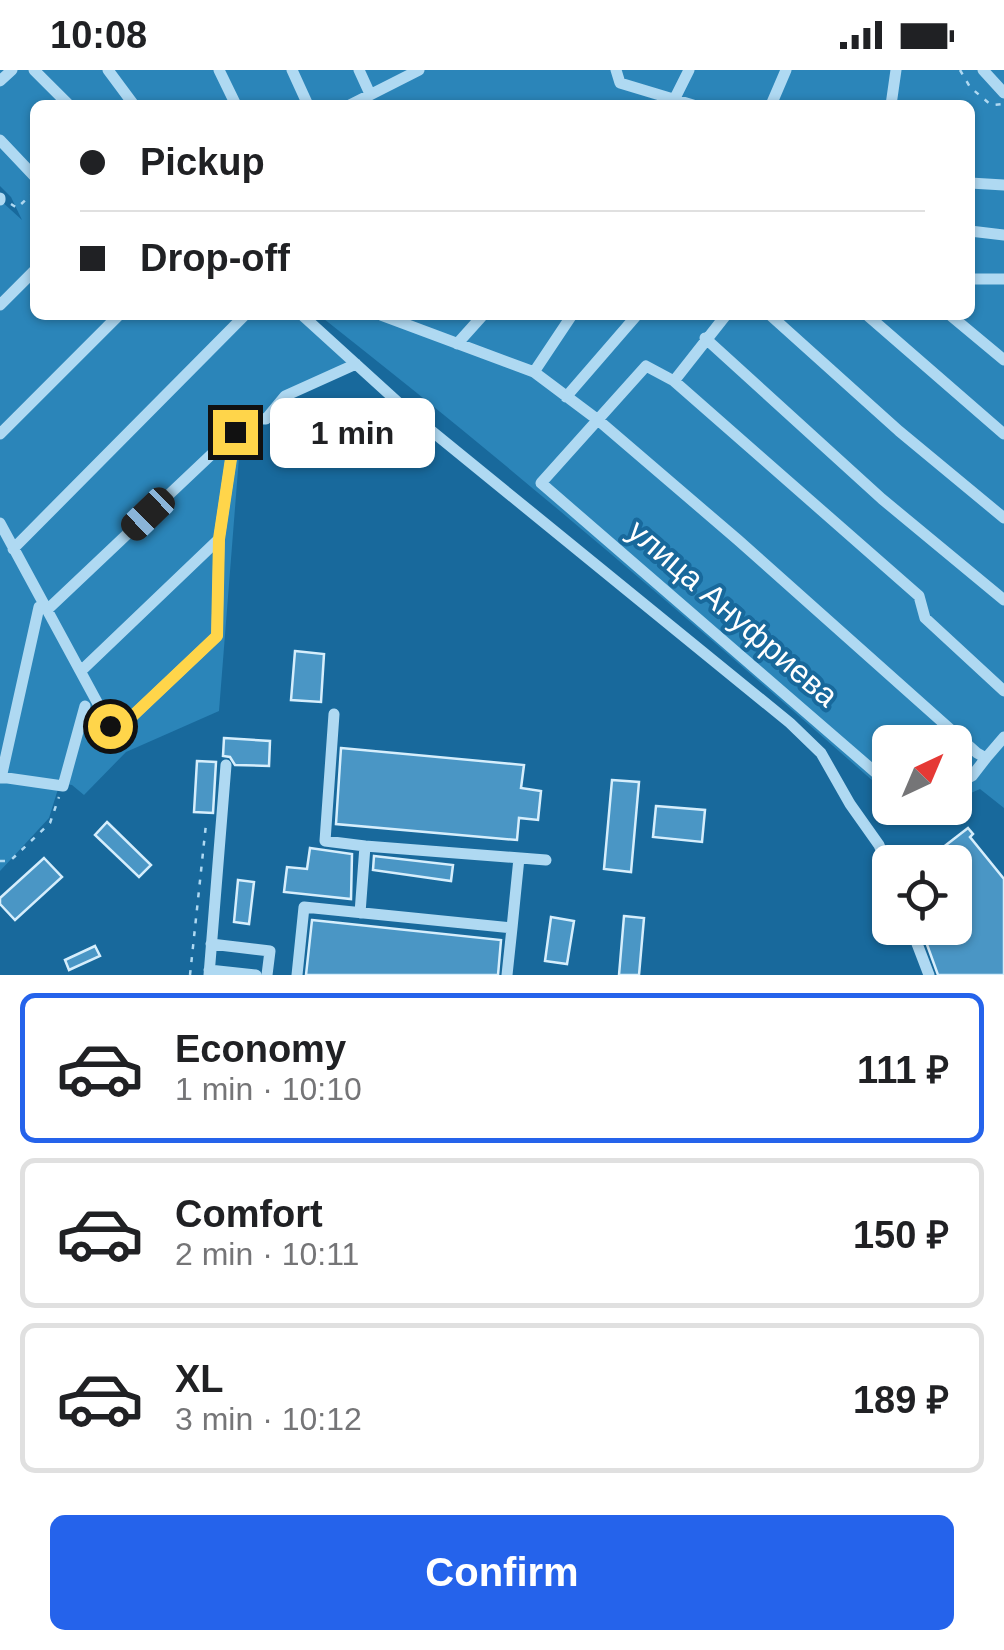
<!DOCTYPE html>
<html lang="en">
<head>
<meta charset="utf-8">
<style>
	body { margin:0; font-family:Arial,sans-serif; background:#f2f2f2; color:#202124; height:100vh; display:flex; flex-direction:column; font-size:38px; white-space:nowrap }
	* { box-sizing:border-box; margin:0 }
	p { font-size:32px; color:#757577 }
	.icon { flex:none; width:55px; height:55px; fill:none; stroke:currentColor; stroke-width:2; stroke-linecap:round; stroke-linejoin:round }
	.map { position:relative; height:905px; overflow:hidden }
	.side { display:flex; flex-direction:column; background:#fff; flex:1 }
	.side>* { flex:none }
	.top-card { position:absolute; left:30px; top:30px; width:945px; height:220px; border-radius:15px; box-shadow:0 2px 8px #0004; display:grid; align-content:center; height:220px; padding:0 50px; background:#fff }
	.needle { width:65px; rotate:44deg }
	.tools { position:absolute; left:872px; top:655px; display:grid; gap:20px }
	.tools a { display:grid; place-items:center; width:100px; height:100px; border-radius:15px; background:#fff; box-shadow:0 2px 8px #0004; font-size:50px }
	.end { position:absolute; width:45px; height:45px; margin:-22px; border:12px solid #ffd54a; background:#111; box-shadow:0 0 0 5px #111 }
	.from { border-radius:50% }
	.bubble { position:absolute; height:70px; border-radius:15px; background:#fff; box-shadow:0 2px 8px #0004; font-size:32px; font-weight:600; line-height:70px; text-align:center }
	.car { position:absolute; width:30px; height:60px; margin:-30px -15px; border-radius:12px; box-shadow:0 0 8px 2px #0007; background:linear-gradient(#222 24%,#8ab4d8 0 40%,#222 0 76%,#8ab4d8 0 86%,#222 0) }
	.top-card b { display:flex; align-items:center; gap:35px; height:95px; font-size:38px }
	.top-card b+b { border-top:2px solid #e0e0e0 }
	.top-card i { width:25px; height:25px; background:#202124 }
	ul { padding:18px 0 0; list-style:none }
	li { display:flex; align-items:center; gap:30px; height:150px; margin:0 20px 15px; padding:0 30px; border:5px solid #e0e0e0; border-radius:15px }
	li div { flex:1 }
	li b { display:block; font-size:38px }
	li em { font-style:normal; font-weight:600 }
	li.on { border-color:#2563eb }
	li>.icon { width:90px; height:90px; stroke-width:1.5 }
	.cta { display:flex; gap:20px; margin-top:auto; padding:20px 50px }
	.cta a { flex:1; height:115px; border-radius:15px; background:#2563eb; color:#fff; font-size:40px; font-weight:600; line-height:115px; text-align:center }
	.status { display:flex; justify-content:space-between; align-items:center; height:70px; padding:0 50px; background:#fff; direction:ltr }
	.status svg { height:28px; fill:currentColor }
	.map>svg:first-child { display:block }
	.green { fill:#2b85b9 }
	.building { fill:#4a96c5; stroke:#d6eefc; stroke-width:2.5 }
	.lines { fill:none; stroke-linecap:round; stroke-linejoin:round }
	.path { stroke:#afd9f2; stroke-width:2.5; stroke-dasharray:5 8; stroke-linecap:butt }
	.minor { stroke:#afd9f2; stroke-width:11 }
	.route { stroke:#ffd54a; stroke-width:12 }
	.labels { text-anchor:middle; stroke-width:8; stroke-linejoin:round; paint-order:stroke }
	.street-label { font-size:32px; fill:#fff; stroke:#18699c }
</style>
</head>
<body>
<div class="status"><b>10:08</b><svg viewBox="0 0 49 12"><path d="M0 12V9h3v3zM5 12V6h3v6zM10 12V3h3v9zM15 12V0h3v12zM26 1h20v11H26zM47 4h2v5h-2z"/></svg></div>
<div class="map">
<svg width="1004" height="905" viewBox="0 0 1004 905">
	<rect width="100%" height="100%" fill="#18699c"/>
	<!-- green -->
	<path class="green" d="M0,0H103L129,35H35V245H298L347,292L288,327L279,350L241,362L219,641L126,682L84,725L72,715L0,704V130L22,150L11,127L0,116Z
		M113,0H1004V738L980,719L955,730V672H890V726C703,561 515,399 319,245H970V35H139Z
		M0,711L58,719L49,748L0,801Z"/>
	<!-- building -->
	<path class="building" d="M295,581L324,584L321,632L291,630Z
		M224,668L270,671L269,696L235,695L230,687L223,686Z
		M341,678L524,695L521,718L541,721L538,750L519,748L517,770L336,754Z
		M197,691L216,692L213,743L194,742Z
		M612,710L639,712L631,802L604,799Z
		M656,736L705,740L702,772L653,767Z
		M107,752L151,795L139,807L95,765Z
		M968,758L973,764L970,767L1004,809V905H938L921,858H955V778L937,792H924Z
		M310,778L352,784L351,829L284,822L287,797L307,799Z
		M374,786L453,795L451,811L373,800Z
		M44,788L62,807L15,850L0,834V828Z
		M238,810L254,812L249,854L234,852Z
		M624,846L644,848L639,905H619Z
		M551,847L574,851L567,894L545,891Z
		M312,850L501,870L498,905H306Z
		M95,876L100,886L69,900L65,890Z"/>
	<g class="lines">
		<!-- path -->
		<path class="path" d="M960,0L970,17L991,35L1004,34
			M11,134L17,138L35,121
			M0,791H10L50,753L59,727
			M190,905L206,754"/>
		<!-- minor -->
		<path class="minor" d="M34,0L69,35
			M108,0L134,35
			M219,0L236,35
			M292,0L308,35
			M359,0L370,24
			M616,0L620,13L693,35
			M983,0L1004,23
			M0,11L12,0
			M674,30L689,0
			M350,35L419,0
			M771,35L786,0
			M891,35L896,0
			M0,70L35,107
			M970,113L1004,115
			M0,128V130
			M970,161L1004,165
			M970,209H1004
			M0,235L35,200
			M302,245L412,345L790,653L821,683L850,734L879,775L890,803
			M381,245L534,302L598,350L738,470L977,683L986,688L1004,667
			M770,245L899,361L1004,448
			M867,245L1004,364
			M950,245L1004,290
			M705,268L882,429L1004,530
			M457,274L483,245
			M534,302L572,245
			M674,311L726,245
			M566,327L637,245
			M0,364L119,245
			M0,453L110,656L123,655L217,566L219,469L235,362
			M13,479L245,245
			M47,540L250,348L266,349L285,326L356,294
			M82,600L219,469
			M334,644L325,771L365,776L360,843
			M0,707L63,716L85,636
			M1,708L39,537
			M890,715L541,413L646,296L674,311L919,526L925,548L1004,621
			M955,715L972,706L986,688
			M365,776L546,790
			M512,858L519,788
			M911,858L929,905
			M211,874L270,881L267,905
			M209,900L256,905
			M209,905L226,695
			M297,905L304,837L512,858L507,905"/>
	</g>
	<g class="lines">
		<!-- route -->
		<path class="route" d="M110,656L123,655L217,566L219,469L235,362"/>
	</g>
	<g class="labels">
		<!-- street labels -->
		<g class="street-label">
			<text transform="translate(733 543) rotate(41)" y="11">улица Ануфриева</text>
		</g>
	</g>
</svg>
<div class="tools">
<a><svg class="needle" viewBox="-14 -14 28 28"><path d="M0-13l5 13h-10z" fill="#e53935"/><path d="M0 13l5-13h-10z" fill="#757577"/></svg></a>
<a><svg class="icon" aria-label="locate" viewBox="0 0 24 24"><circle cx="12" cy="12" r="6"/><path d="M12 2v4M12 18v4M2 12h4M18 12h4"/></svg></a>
</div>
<i class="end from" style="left:110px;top:656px"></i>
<i class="end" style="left:235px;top:362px"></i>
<div class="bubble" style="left:270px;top:328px;width:165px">1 min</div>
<i class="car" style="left:148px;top:444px;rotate:226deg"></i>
<div class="top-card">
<b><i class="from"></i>Pickup</b>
<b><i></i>Drop-off</b>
</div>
</div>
<section class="side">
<ul>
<li class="on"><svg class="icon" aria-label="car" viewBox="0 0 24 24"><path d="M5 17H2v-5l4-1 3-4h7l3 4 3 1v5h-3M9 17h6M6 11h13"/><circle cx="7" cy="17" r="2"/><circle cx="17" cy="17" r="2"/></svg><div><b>Economy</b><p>1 min · 10:10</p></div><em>111 ₽</em></li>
<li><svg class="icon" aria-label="car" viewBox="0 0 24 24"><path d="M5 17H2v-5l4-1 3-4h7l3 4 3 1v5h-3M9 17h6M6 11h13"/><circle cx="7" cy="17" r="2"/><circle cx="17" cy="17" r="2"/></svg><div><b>Comfort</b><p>2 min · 10:11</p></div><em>150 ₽</em></li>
<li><svg class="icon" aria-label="car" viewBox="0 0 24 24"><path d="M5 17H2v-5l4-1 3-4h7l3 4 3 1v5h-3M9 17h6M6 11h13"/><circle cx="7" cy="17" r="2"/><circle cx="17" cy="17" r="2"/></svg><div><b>XL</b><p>3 min · 10:12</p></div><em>189 ₽</em></li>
</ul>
<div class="cta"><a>Confirm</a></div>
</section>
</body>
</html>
